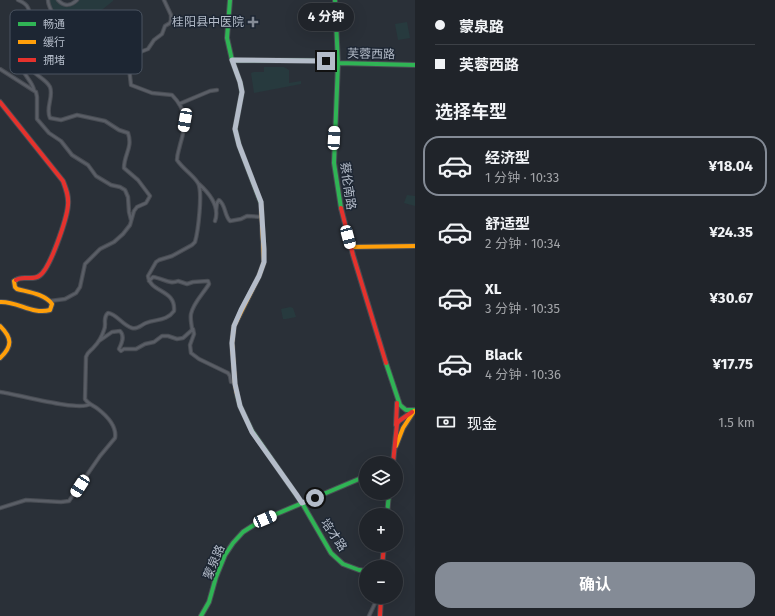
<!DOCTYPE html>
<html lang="zh">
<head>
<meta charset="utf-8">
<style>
	body { margin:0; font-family:"Fira Sans","Noto Sans SC",sans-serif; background:#2d3036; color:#f1f3f6; height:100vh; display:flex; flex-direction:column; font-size:15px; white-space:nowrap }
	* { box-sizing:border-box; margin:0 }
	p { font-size:13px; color:#a2a4a8 }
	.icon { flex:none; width:22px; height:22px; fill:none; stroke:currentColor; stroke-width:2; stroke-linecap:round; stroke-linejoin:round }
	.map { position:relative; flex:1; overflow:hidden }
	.details { display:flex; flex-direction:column; background:#20242a; width:360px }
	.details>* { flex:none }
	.guide { display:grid; align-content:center; height:88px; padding:0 20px; background:#20242a }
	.buttons { position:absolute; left:359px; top:456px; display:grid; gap:8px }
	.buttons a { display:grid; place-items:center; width:44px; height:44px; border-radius:50%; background:#20242a; box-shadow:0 4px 16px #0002,0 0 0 1px #3d4147; font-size:20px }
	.end { position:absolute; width:18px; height:18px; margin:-9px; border:5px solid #b4bcc9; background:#111; box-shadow:0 0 0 2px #111 }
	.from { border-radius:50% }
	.bubble { position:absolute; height:28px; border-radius:14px; background:#20242a; box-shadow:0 4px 16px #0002,0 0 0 1px #3d4147; font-size:13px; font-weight:700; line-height:28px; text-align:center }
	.car { position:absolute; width:12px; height:24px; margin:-12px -6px; border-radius:5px; box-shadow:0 0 3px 1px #0007; background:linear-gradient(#fff 24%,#345 0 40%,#fff 0 76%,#345 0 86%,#fff 0) }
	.guide b { display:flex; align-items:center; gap:14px; height:38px; font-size:15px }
	.guide b+b { border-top:1px solid #3d4147 }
	.guide i { width:10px; height:10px; background:#f1f3f6 }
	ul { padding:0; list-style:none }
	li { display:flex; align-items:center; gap:12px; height:60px; margin:0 8px 6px; padding:0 12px; border:2px solid transparent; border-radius:16px }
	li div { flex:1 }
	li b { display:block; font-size:15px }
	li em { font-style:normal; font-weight:700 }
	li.current { border-color:#848b96 }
	li>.icon { width:36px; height:36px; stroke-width:1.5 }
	h2 { padding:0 20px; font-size:18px; line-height:48px }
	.pay { display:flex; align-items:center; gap:10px; height:44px; padding:0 20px; font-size:15px }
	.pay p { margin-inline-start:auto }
	.primary-button { display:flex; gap:8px; margin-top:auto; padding:8px 20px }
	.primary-button a { flex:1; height:46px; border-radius:16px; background:#848b96; color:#fff; font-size:16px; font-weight:700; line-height:46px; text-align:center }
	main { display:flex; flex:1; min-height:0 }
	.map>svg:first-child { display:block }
	.green { fill:#273a3e }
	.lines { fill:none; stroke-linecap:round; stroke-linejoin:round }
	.street-casing { stroke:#484c53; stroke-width:4.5 }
	.fast-casing { stroke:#484c53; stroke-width:6 }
	.slow-casing { stroke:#484c53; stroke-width:6 }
	.jam-casing { stroke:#484c53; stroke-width:6 }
	.street { stroke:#5a5e66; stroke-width:2.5 }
	.fast { stroke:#30b455; stroke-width:4 }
	.slow { stroke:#ff9f0a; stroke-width:4 }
	.jam { stroke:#e5322d; stroke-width:4 }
	.route { stroke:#b4bcc9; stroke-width:5 }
	.poi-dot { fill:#848b96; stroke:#1d2633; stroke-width:1.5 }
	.labels { text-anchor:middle; stroke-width:3; stroke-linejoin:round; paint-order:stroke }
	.poi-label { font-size:12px; fill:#b4bcc9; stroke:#1d2633; text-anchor:end }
	.street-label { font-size:12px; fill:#b4bcc9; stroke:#1d2633 }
	.key { fill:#1d2633; stroke:#4a5360; stroke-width:1 }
	.key-label { font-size:11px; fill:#b4bcc9 }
</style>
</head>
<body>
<main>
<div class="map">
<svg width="415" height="616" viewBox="0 0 415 616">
	<rect width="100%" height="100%" fill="#2a3038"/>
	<!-- green -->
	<path class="green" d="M50,0H56L63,6H72L78,0H113V1L98,13L96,12H91L88,17L82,20L75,35L73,36H59L58,34L56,17L50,7Z
		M407,22L410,38L398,40L395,24Z
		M264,67H284L289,70V83L301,81V84L254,93L251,73L254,72H264Z
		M407,195L415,196V206L404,203Z
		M290,307L293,308L296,317L286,319H283L281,309Z"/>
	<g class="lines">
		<defs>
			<path id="street" d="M18,0C30,5 28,9 32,19C33,24 33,21 35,25C38,30 39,40 36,46C33,53 25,56 21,62C21,74 32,80 34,90
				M58,0C64,7 71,6 77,0
				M35,24L39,25C42,34 47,46 56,47C61,41 58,39 56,32C54,28 56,23 55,19C53,12 48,7 48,0
				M58,37L73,38L77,34L83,21L91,18
				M37,42C38,53 30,59 31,69C36,76 46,79 50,87C54,97 45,108 50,118L61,120L77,115L105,121L119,130L128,133C133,148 124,154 124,168L138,180L150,196L146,203L137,207L134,211L130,225L123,234L114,242L100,249L85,264L80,287L76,293L65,299L50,301
				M0,69L36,92L37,97V119L49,133L61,141L72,155L88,165L96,176L111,185L120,187L125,190L128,197L129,212L131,220
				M179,104L210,91L217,90
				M199,184C209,193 220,207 215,221
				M216,211L217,203L219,200C226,205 224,215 230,221L241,219L247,216L262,217
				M193,329L194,334L190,345L191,353L199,359L228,373L230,376L231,382H235
				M99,341L112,332L120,331C125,336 122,343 119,349L121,351L124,349H136L145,344L154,342L162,336H168L177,339L183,338L192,330C192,325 190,320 191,314C193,303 203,294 209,284L208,281L193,282L187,284L178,281C170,285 162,278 153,277L149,281
				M0,392C17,394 79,412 90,404
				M0,508L26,500L61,502L69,501L100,456L115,438C117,426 107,416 98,409C93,405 88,404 85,399L86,357C88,351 91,351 94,347C98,343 102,336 104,330C107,324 102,318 108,313C117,314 122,325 132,328C137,330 141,325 146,323C156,319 167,321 174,311C176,289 150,293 148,276L156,262L159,260L172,256L192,245L195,242C198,232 203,192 198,183C193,175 183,169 177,160C177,154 179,150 180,145C186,125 188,111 172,95L152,93L131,85L128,59L130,56L148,49L154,40L162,34L165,26L170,23L171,20V15L164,0
				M369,616L378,597"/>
			<path id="fast" d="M230,0L227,38L232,60L240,82L242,92L235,129L239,145L261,203
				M335,0L338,63L334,163L341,208
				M232,60L326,61L338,63L415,65
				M386,363L400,405L406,410H415
				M237,394L240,406L252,431L302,503L331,553L343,564L359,570L366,571
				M387,515L389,493
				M201,616L209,602L216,577L225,555L233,543L243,532L260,521L366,476"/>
			<path id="slow" d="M350,247L415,246
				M0,302C18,301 32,315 50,310L52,304C45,294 28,292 17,289L15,287L14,281L16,280
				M0,326C12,338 13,346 0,358
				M237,394L235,384L232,343L234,326L259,276L264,262L261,203
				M396,446L403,428L414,411"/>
			<path id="jam" d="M0,102L63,181C66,189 69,196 68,205C67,218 50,270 39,276C32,281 22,275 16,280
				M341,208L353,255L386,363
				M396,425L397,403
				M393,463L397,424L399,421L412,412
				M382,567L384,545
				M380,616L381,597"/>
		</defs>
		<!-- street casing -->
		<use href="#street" class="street-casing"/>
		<!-- fast casing -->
		<use href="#fast" class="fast-casing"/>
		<!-- slow casing -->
		<use href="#slow" class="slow-casing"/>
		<!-- jam casing -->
		<use href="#jam" class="jam-casing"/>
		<!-- street -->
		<use href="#street" class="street"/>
		<!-- fast -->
		<use href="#fast" class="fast"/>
		<!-- slow -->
		<use href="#slow" class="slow"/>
		<!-- jam -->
		<use href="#jam" class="jam"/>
	</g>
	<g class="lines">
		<!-- route -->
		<path class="route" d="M315,498L302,503L296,494L252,432L240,406L235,384L232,343L234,326L241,310L259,276L264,262V249L261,202L239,145L235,129L242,92L240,82L232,60L326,61"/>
	</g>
	<!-- markers -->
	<path class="poi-dot" d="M251 16h4v4h4v4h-4v4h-4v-4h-4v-4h4z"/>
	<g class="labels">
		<!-- poi labels -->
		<g class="poi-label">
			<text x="244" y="26">桂阳县中医院</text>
		</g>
		<!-- street labels -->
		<g class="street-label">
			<text transform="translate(371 54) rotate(1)" y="4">芙蓉西路</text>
			<text transform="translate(348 186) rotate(82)" y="4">蔡伦南路</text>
			<text transform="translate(334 535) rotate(56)" y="4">培才路</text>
			<text transform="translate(214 562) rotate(-67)" y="4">蒙泉路</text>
		</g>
	</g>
	<!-- legend -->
	<rect x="10" y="10" width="132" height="64" rx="6" class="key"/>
	<rect x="18" y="22" width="18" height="4" fill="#30b455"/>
	<rect x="18" y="40" width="18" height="4" fill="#ff9f0a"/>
	<rect x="18" y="58" width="18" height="4" fill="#e5322d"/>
	<g class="key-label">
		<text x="43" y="28">畅通</text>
		<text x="43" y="46">缓行</text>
		<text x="43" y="64">拥堵</text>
	</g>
</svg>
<div class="buttons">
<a><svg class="icon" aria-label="layers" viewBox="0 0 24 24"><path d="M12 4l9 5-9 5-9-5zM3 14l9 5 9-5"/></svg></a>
<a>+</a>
<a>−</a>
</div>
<i class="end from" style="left:315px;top:498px"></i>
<i class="end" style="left:326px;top:61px"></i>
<div class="bubble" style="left:298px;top:3px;width:56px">4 分钟</div>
<i class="car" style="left:185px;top:120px;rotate:190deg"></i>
<i class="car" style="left:334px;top:138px;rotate:3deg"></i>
<i class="car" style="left:348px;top:237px;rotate:165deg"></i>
<i class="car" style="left:80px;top:486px;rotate:213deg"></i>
<i class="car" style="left:265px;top:519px;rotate:67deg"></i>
</div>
<section class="details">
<div class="guide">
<b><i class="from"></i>蒙泉路</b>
<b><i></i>芙蓉西路</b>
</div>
<h2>选择车型</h2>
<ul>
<li class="current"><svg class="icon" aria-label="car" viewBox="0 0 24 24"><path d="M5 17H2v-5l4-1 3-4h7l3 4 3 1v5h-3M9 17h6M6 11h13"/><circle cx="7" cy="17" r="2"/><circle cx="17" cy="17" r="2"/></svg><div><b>经济型</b><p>1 分钟 · 10:33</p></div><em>¥18.04</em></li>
<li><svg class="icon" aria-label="car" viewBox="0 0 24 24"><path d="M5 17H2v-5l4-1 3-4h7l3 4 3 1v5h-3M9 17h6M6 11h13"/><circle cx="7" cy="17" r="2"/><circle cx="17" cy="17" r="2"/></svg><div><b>舒适型</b><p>2 分钟 · 10:34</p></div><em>¥24.35</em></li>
<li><svg class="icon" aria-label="car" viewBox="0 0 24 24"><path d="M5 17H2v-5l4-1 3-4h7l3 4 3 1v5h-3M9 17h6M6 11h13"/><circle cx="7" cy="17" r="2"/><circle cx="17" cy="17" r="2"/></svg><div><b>XL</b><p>3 分钟 · 10:35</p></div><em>¥30.67</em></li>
<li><svg class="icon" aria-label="car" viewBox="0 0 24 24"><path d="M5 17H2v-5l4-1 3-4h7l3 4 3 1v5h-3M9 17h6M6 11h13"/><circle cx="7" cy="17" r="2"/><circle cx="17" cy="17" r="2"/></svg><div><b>Black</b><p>4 分钟 · 10:36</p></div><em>¥17.75</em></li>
</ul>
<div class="pay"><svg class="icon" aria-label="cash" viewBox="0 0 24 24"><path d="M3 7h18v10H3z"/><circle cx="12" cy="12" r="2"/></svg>现金<p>1.5 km</p></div>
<div class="primary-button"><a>确认</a></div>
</section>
</main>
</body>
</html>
